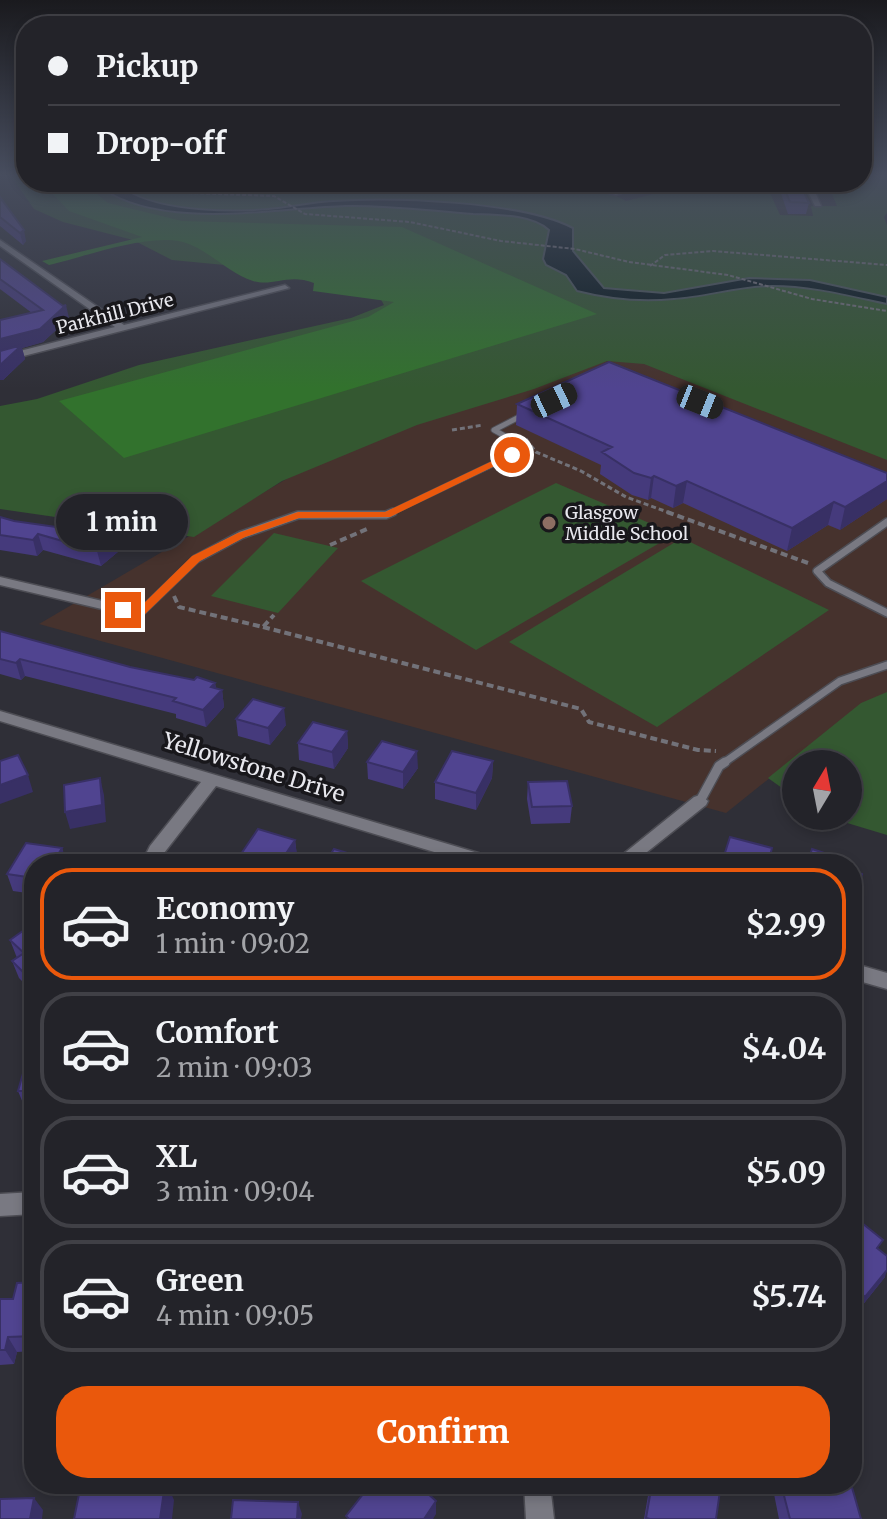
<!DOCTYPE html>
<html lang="en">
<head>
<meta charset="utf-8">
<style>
	body { margin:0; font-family:Merriweather,serif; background:#2f2f35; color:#f1f3f6; height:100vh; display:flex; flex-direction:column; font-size:30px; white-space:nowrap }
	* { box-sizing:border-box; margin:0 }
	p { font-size:26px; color:#a3a4a8 }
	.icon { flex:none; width:44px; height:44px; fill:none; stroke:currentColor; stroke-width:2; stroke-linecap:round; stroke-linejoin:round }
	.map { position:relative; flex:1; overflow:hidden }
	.drawer { position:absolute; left:24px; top:854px; width:838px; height:640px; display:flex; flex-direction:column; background:#232329; border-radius:32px; box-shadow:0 4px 12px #0003,0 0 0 2px #404046 }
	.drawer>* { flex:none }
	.guide { position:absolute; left:16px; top:16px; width:856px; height:176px; border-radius:32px; box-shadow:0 4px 12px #0003,0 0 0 2px #404046; display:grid; align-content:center; height:176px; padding:0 32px; background:#232329 }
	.needle { width:52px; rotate:10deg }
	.controls { position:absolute; left:782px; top:750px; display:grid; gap:16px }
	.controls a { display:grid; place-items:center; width:80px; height:80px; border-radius:50%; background:#232329; box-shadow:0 4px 12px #0003,0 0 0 2px #404046; font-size:40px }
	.end { position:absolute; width:36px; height:36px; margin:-18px; border:10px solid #ea580c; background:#fff; box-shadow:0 0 0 4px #fff }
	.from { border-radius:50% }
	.bubble { position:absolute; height:56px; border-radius:28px; background:#232329; box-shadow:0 4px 12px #0003,0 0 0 2px #404046; font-size:26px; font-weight:700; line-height:56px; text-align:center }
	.car { position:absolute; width:24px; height:48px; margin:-24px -12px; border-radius:10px; box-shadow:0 0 6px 2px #0007; background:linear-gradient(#222 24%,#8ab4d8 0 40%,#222 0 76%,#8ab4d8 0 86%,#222 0) }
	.guide b { display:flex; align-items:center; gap:28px; height:76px; font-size:30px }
	.guide b+b { border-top:2px solid #404046 }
	.guide i { width:20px; height:20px; background:#f1f3f6 }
	ul { padding:14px 0 0; list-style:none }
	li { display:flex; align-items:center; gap:24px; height:112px; margin:0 16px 12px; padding:0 16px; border:4px solid #404046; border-radius:32px }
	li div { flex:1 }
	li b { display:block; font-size:30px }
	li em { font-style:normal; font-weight:700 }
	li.on { border-color:#ea580c }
	li>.icon { width:72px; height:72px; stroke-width:1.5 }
	.button { display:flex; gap:16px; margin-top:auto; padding:16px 32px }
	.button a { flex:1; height:92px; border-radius:32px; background:#ea580c; color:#fff; font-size:32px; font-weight:700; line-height:92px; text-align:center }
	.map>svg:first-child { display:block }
	.education { fill:#46322d }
	.green { fill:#345831 }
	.forest { fill:#32722d }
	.water { fill:#06171c; stroke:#4a565b; stroke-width:2 }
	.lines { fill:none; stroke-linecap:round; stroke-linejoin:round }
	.service-far3-casing { stroke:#4d4d54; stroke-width:6 }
	.service-far2-casing { stroke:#4d4d54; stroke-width:7 }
	.service-far1-casing { stroke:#4d4d54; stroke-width:10 }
	.service-casing { stroke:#4d4d54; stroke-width:12 }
	.minor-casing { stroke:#4d4d54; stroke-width:3 }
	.path-far2 { stroke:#727279; stroke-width:2; stroke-dasharray:4 2; stroke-linecap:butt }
	.path-far1 { stroke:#727279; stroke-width:3; stroke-dasharray:5 3; stroke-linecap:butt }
	.path { stroke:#727279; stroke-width:4; stroke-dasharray:7 4; stroke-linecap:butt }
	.service-far3 { stroke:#797982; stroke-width:4 }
	.service-far2 { stroke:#797982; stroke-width:5 }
	.service-far1 { stroke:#797982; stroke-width:7 }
	.service { stroke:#797982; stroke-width:9 }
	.minor { fill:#797982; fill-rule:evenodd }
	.wall { fill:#453a7c }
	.shaded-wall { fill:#383065 }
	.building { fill:#504490; stroke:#383065; stroke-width:2 }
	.route { fill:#ea580c }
	.education-dot { fill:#8d6e63; stroke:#18171b; stroke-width:3 }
	.labels { text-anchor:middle; stroke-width:7; stroke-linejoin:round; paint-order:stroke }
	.far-street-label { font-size:18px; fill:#e8e8ee; stroke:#18171b }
	.far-poi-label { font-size:18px; fill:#e8e8ee; stroke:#18171b; text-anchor:start }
	.street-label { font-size:22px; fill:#e8e8ee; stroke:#18171b }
</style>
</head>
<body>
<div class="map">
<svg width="887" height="1519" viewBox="0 0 887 1519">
	<rect width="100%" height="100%" fill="#2f2f37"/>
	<!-- education -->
	<path class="education" d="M592,332L887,422V697L852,712L726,813L39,624L430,395Z"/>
	<!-- green -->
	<path class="green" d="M11,176H26V182H588L626,201L702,182H765L780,215L813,216L811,206H837L827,182H862V176H887V213L884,217L887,225V460L644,364L607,361L534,389L417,425L282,481L194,537L0,509V406L37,399L139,365L351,318L384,305L378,294L256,268L172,260L133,240L63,222L34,209Z
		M556,483L675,534L476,650L361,581Z
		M274,533L338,548L278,613L211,596Z
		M682,538L829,610L657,727L509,642Z
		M887,692V835L824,816H848V764H796V798L768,778L861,703Z"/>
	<!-- forest -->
	<path class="forest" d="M58,182H83L108,203L182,221L402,227L597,314L124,458L59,401L368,317L394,302L313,291L314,283C288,273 273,287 253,281C228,273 208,249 183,242C148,233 84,257 49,265L42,261L142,237L69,211L49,190L64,188Z"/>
	<!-- water -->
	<path class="water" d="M102,182H135L128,191C164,212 237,213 278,208C296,206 314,202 333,201C392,197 522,201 573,228V251L604,288L664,293L749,278L810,280L887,297V304C849,296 811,286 772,286C739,286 707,297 674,299C643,302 608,299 577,291L566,275L546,265L543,259L549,230C531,214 497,215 473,214C431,211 388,205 346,206C274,208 164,231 101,188Z"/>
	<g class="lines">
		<defs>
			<path id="service-far3" d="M612,186L624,190"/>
			<path id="service-far2" d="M388,514L512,455V440L494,430L525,414"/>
			<path id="service-far1" d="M887,522L817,571L828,583L887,613
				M106,606L139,614L196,559L241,535L298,515H386L393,512
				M722,764L840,681L887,665"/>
			<path id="service" d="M700,801L719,766L725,762"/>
			<path id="minor" d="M639,182H650L616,195L609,193Z
				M803,182H811L821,206H815Z
				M0,240L124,325L285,285L289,288L0,362V356L115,327L0,246Z
				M0,577L111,603L113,606L106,610L0,585Z
				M0,711L495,858L501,859L504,864H474L216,786L164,853L159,864H141L150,846L201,782L0,721Z
				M700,795L708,801L706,805L632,864H611L694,797Z
				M852,963L887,973V989L852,979Z
				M34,1192V1214L0,1216V1194Z
				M524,1484H550L554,1519H526Z"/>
		</defs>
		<!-- service-far3 casing -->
		<use href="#service-far3" class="service-far3-casing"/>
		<!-- service-far2 casing -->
		<use href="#service-far2" class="service-far2-casing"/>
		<!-- service-far1 casing -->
		<use href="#service-far1" class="service-far1-casing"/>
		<!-- service casing -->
		<use href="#service" class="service-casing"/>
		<!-- minor casing -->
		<use href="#minor" class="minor-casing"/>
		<!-- path-far2 -->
		<path class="path-far2" d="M161,182L166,187L188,193L274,196L305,214L410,222L501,241L575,249L629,262L728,275L812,299L887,311
			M650,266L665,255L713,251L887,265"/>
		<!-- path-far1 -->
		<path class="path-far1" d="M452,430L483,425
			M526,439L536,452L581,471L626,497L673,514"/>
		<!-- path -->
		<path class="path" d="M667,512L808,563
			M330,545L367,529
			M174,596L179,607L263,627L274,615
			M263,627L581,709L589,722L698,750L716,751"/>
		<!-- service-far3 -->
		<use href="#service-far3" class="service-far3"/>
		<!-- service-far2 -->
		<use href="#service-far2" class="service-far2"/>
		<!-- service-far1 -->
		<use href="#service-far1" class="service-far1"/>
		<!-- service -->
		<use href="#service" class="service"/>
		<!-- minor -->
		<use href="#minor" class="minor"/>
	</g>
	<!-- wall -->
	<path class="wall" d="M777,182H799L809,203L806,214H788Z
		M0,197L26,241L23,245L0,226Z
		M0,259L69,318L43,342L22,348L25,359L3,380H0V320L32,313L0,289Z
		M517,404L887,473V499L840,530L828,525L787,551L683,503L673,508L651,498L648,500L632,495L600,474L601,465L516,425Z
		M0,517L14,521L115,536L119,551L101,566L43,550L37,556L0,550Z
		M0,631L130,667L194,680L215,683L216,689L222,690L224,707L206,727L176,718V714L25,676L21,680L0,674Z
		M236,719L286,725L270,745L238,736Z
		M347,731L348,748L334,769L299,760L298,743Z
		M493,761L492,778L476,810L435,799V782Z
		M367,762L418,768L403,789L368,779Z
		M528,782L572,806L570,823L531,824L527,799Z
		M295,840L297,856L292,864H240L239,857Z
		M62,848L67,864H34V894L13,891L7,874Z
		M34,923L31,990L19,978L12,961L17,958L10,940Z
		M34,1042V1108H25L18,1091Z
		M852,1215L878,1249L885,1277L857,1312L852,1308Z
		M34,1282V1351L17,1352L14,1364L0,1365V1299H13Z
		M650,1484H721L716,1519H644Z
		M772,1484H851L861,1519H779Z"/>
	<!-- shaded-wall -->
	<path class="shaded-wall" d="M24,230L26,241L23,245L20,233Z
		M66,305L69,318L43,342L22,348L25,359L3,380H0V339Z
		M654,476L651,498L648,500L651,478Z
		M687,481L683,503L673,508L676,486Z
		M887,481V499L840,530L845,507Z
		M834,502L828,525L787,551L792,528Z
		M38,534L43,550L37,556L33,540Z
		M115,536L119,551L101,566L97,551Z
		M20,659L25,676L21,680L16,663Z
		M215,683L217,695L222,690L224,707L206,727L203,710L211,687Z
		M284,708L286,725L270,745L268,728Z
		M347,731L348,748L334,769L332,752Z
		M417,751L418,768L403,789V772Z
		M493,761L492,778L476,810V793Z
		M28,775L33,792L0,804V785Z
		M100,778L104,795L106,822L70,829L65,812Z
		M295,840L297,856L292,864H279Z
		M62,848L67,864H52Z
		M34,966V987L31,990L24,973Z
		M887,1270L885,1277L857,1312L865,1297Z
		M8,1337L17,1352L14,1364L5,1350Z
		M165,1484H167L174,1500L172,1519H160Z
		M34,1498L43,1510L42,1519H30Z
		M436,1501V1514L433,1519H424Z
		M298,1502L302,1514L301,1519H297Z"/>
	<!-- building -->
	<path class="building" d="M782,182H799L809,203L790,202Z
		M0,197L24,230L20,233L0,217Z
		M0,259L63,306L66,305L40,329L0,339V320L43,310L0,279Z
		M22,345L0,365V351Z
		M609,362L887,473V481L845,507L834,502L792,528L687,481L676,486L654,476L651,478L634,473L602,452L612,447L517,404Z
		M0,517L14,521L77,530L80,527L115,536L97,551L38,534L33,540L0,535Z
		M0,631L130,667L194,680L197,677L215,683L211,687L222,690L203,710L173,701L176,698L20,659L16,663L0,659Z
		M253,699L284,708L268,728L236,719Z
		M313,722L347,731L332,752L298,743Z
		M382,741L417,751L403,772L367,762Z
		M452,751L493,761L476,793L435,782Z
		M18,755L28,775L0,785V761Z
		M100,778L102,805L65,812L64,785Z
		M567,781L572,806L532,807L528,782Z
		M258,829L295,840L279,864H262L239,857Z
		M730,837L772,848L768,864H729L722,862Z
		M26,843L62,848L52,864H34V878L7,874Z
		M334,849L374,861L372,864H324Z
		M812,849L846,860L845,864H807Z
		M852,870L862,874L855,900L852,899Z
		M34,923V966L24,973L12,961L24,953L10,940Z
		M32,1042H34V1099H31L33,1091H18Z
		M852,1215L883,1240L877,1248L887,1256V1270L865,1297L852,1286Z
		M34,1282V1336L8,1337L5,1350H0V1299H13L17,1283Z
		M81,1484H165L160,1519H74Z
		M371,1484H417L436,1501L424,1519H349L346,1516Z
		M652,1484H721L716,1519H650L646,1518Z
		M781,1484H851L861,1519H790Z
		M34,1498L30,1519H0V1499Z
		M233,1500L298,1502L297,1519H231Z"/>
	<!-- sky -->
	<linearGradient id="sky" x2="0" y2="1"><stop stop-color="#1a1a1e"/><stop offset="0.45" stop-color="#474d5e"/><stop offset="1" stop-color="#474d5e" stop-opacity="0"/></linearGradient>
	<rect width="887" height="389" fill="url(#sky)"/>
	<!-- route -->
	<path class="route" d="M509,453L517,455L390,517L299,518L245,537L200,561L143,616L117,610L123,607L137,610L192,556L238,533L298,512H385Z"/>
	<!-- markers -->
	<circle class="education-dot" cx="549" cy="523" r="8"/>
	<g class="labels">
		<!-- far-street labels -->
		<g class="far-street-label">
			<text transform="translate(115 314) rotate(-14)" y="6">Parkhill Drive</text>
		</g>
		<!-- far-poi labels -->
		<g class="far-poi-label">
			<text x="565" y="519">Glasgow<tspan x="565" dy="21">Middle School</tspan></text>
		</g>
		<!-- street labels -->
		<g class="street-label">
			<text transform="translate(254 767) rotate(17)" y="8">Yellowstone Drive</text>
		</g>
	</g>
</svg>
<div class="controls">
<a><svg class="needle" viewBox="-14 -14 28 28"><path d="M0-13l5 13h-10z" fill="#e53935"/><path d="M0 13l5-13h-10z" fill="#a3a4a8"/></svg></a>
</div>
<i class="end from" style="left:512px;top:455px"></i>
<i class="end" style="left:123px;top:610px"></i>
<div class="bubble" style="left:56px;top:494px;width:132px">1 min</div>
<i class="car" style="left:554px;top:400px;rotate:65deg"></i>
<i class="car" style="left:700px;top:402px;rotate:112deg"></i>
<div class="guide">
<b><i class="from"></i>Pickup</b>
<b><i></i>Drop-off</b>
</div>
<section class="drawer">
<ul>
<li class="on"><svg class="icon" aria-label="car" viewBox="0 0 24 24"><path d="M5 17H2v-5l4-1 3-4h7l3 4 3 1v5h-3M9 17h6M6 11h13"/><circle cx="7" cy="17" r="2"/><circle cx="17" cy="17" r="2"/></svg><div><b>Economy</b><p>1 min · 09:02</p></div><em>$2.99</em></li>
<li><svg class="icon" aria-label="car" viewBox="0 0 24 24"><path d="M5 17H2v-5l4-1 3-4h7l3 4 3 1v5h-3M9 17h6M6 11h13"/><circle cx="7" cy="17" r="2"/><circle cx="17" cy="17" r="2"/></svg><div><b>Comfort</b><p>2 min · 09:03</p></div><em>$4.04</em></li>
<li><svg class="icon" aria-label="car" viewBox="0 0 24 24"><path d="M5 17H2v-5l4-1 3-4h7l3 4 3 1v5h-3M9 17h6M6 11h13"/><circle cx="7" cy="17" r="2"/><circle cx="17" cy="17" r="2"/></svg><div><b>XL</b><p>3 min · 09:04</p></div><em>$5.09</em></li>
<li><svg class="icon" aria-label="car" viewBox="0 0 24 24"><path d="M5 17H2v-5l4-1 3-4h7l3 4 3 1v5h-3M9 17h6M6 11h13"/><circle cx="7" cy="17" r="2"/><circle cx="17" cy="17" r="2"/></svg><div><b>Green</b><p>4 min · 09:05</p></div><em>$5.74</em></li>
</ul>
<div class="button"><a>Confirm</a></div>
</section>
</div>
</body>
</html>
